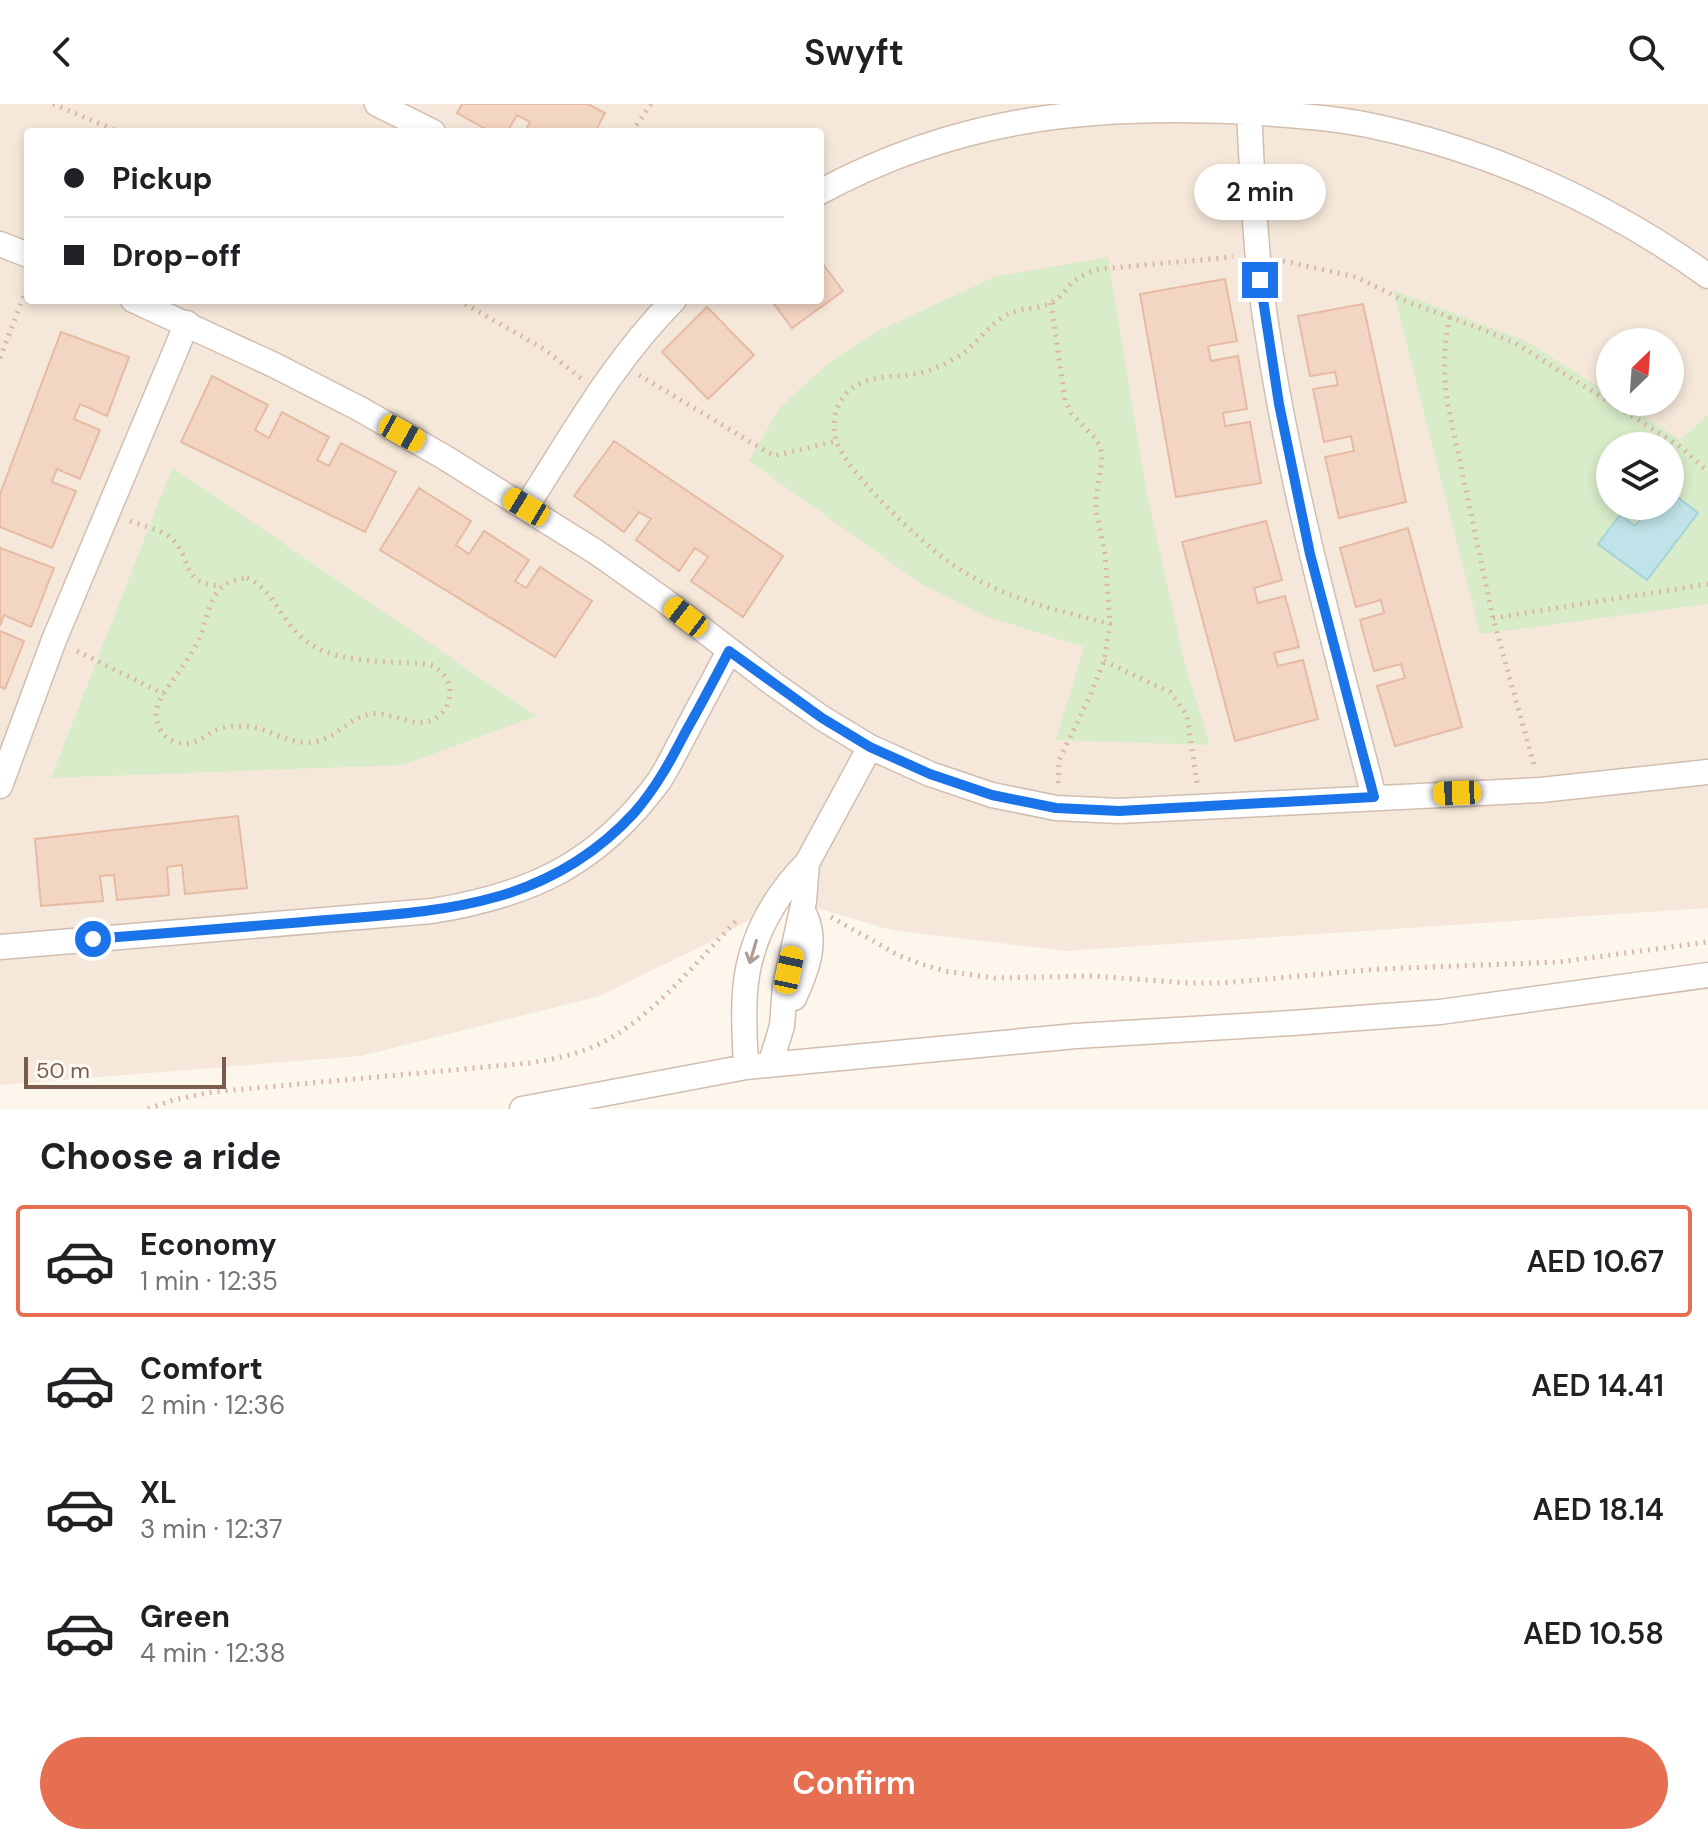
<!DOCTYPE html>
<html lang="en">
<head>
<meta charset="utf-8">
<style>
	body { margin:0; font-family:"DM Sans",sans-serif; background:#f2f2f2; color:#202124; height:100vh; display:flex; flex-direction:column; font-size:30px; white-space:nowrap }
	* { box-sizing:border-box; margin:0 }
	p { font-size:26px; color:#757577 }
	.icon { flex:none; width:44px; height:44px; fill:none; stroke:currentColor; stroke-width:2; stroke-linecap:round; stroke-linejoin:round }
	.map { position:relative; height:1005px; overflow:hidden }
	.drawer { display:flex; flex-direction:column; background:#fff; flex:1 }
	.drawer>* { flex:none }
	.top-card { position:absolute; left:24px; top:24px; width:800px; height:176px; border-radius:8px; box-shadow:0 4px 12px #0003; display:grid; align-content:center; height:176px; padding:0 40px; background:#fff }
	.needle { width:52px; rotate:25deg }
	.controls { position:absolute; left:1596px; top:224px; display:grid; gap:16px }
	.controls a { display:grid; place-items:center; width:88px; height:88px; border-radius:50%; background:#fff; box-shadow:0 4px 12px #0003; font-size:40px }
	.scale { position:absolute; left:24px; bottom:20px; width:202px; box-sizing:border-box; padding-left:8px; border:4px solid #7a5c4d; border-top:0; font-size:22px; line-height:28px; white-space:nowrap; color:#7a5c4d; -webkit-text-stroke:6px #fffaf3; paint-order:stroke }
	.end { position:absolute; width:36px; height:36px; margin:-18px; border:10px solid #1a73e8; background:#fff; box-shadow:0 0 0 4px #fff }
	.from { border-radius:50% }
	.bubble { position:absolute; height:56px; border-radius:28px; background:#fff; box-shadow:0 4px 12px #0003; font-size:26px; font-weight:600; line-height:56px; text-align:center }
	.car { position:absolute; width:24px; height:48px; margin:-24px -12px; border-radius:10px; box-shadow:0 0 6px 2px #0007; background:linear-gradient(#f5c518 24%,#345 0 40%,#f5c518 0 76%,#345 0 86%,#f5c518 0) }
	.top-card b { display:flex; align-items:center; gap:28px; height:76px; font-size:30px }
	.top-card b+b { border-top:2px solid #e0e0e0 }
	.top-card i { width:20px; height:20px; background:#202124 }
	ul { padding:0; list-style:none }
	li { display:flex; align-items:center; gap:24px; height:112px; margin:0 16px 12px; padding:0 24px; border:4px solid transparent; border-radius:8px }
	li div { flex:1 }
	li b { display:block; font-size:30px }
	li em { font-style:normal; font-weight:600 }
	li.on { border-color:#e76f51 }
	li>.icon { width:72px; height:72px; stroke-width:1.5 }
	h2 { padding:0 40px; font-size:36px; line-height:96px }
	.button { display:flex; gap:16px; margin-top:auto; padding:16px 40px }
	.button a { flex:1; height:92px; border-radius:48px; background:#e76f51; color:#fff; font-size:32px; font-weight:600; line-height:92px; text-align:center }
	header { display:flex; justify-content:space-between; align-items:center; height:104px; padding:0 40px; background:#fff; font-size:36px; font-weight:600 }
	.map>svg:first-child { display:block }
	.residential { fill:#f5e8da; fill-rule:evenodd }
	.green { fill:#d8ecc9; fill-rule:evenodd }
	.water { fill:#bfe3e8; stroke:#a5d3da; stroke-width:2 }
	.building { fill:#f3d5c3; stroke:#e6bba3; stroke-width:2 }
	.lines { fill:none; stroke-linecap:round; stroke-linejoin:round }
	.street-casing { stroke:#d1beb0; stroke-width:27 }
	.path { stroke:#d9b8a5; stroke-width:5; stroke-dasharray:2 6; stroke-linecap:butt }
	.street { stroke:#fff; stroke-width:24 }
	.oneway { stroke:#af9d94 }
	.route { stroke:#1a73e8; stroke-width:10 }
</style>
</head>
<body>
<header><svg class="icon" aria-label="back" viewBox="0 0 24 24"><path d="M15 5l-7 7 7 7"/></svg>Swyft<svg class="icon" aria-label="search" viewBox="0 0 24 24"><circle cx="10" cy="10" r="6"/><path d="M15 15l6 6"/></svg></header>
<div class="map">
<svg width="1708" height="1005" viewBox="0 0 1708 1005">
	<rect width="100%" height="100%" fill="#fdf6ec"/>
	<!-- residential -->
	<path class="residential" d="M0,0H1708V804L1066,847L891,826L786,795L714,836L600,892L361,952L0,981ZM28,28H820V196H28ZM1610,238H1670V298H1610ZM1610,342H1670V402H1610Z"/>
	<!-- green -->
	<path class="green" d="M1108,153L1146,385L1184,557L1210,641L1056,636L1084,543L985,512L923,481L749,357L780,303L830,258L876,228L994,173Z
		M1393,186L1528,238L1610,291V298H1622L1680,336L1708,311V500L1480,530ZM1610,342H1670V402H1610Z
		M172,364H173L536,612L403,661L51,674Z"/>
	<!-- water -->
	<path class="water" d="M1670,387L1698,409L1647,476L1598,440L1620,411L1635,422L1651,402H1670Z"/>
	<!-- building -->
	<path class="building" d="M462,0H588L605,9L595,28H525L530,18L517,11L507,28H491L457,9Z
		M820,156L843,187L792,224L771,196H820Z
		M1225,175L1237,237L1208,242L1211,257L1238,252L1247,305L1223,309L1225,322L1250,318L1261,379L1176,393L1140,190Z
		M1363,200L1406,398L1339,414L1325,353L1354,347L1351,332L1324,338L1313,285L1338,281L1335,268L1310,272L1298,212Z
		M707,203L754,251L708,295L662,248Z
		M61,228L129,253L107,312L80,300L74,315L100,326L80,375L57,365L52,378L76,387L52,444L0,423V390Z
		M212,272L268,301L255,326L269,334L282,308L329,333L317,356L329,362L341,339L396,368L365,428L181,338Z
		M614,337L783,452L743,513L691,477L708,453L695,444L679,467L636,436L651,415L639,408L624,428L574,392Z
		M419,384L471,417L456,441L469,450L484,427L529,456L515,477L526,484L540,463L592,497L555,553L380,446Z
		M1266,417L1282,476L1254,484L1258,499L1285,492L1299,543L1274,549L1278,562L1303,556L1318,615L1235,637L1182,438Z
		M1408,424L1462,623L1395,642L1377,582L1405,574L1401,560L1374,567L1360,516L1384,509L1381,496L1356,503L1340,444Z
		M0,444L54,464L31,523L4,511L0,522Z
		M0,527L24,537L5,585L0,583Z
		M238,712L247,784L185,790L182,761L167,763L169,791L117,796L114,771L100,772L103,797L41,802L35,735Z"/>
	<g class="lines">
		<defs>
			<path id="street" d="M377,0L433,28
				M1249,8C1253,81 1255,153 1267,226C1291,384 1334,538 1374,693
				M820,88C959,13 1092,0 1247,8C1287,11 1328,13 1368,21C1489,46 1607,99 1708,172
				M0,140L28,151
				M133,196L274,261L360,305L444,353L596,448L664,496L775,581L822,614L870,643L930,670L992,691L1056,704L1119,707L1541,686L1708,668
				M526,403C572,332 614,256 674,196
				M0,682L54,536L187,219
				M0,843L432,807C531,791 598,760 659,677C669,662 677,644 686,628C700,601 715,574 729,547
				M794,894C806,868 818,839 805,811
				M770,961L782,922L785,882L804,797L807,759
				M746,963C745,939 743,914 745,889C748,839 772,794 807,759L870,643
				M522,1005L746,963L1076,932L1292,919L1440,908L1708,871"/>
		</defs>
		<!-- street casing -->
		<use href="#street" class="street-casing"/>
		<!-- path -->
		<path class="path" d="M53,0L119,28
			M632,28L651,0
			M1283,157L1356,173L1403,196L1489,228L1517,240L1681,343L1708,368
			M458,196L544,245L582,275
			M1051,199L1065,296L1071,309L1096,335L1101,345L1102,356L1096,393V407L1105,450L1110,520
			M1450,213C1443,245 1443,269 1448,301L1493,514L1534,661
			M0,254L28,181
			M639,271L774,352L836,337
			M130,417C143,422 160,425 171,434C193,453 179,481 222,482
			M247,474C271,484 279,510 296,528C327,562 383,556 425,560C429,561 433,561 436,564C455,575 454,603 436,614C416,627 393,607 371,610C350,613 338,632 318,637C290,644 269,622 242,622C232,622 221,623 212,628C207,631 202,635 197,637C183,643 167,638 160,625C150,606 162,591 173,576C182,563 192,550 199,535C211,506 209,477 247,474Z
			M1493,514L1708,480
			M77,547L164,590
			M1104,557L1170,588L1187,611L1197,679
			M1058,679L1059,656L1090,592L1104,557L1110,520C1069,509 1026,500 988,481C973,474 959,465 946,456C919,436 845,367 836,336C832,322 834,306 842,295C860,268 893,275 920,269C932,266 943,261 954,255C974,244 985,224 1005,212C1020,203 1036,206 1051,199C1061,194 1066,185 1073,178C1081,171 1090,168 1100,165L1233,153
			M831,813L898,851L921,860L945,867L994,874L1092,872L1188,879H1221L1380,865L1559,858L1708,838
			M148,1005L173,996L212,988L530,959C553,955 576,951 597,941C650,917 695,859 736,817"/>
		<!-- street -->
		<use href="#street" class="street"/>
	</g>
	<!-- one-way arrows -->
	<defs><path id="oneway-shaft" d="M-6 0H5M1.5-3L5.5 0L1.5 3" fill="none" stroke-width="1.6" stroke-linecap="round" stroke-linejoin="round" transform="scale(2)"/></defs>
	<use class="oneway" href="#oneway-shaft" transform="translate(753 848) rotate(106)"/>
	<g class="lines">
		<!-- route -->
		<path class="route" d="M93,835C163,829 234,824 304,818C429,807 542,809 634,709C656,684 671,656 686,627C701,601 715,574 729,547L822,614L870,643L930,670L992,691L1056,704L1119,707L1374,693L1310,450L1279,300L1260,176"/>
	</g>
</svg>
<div class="controls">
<a><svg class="needle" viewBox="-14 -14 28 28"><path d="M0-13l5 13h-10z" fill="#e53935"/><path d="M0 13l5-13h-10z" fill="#757577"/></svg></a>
<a><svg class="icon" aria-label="layers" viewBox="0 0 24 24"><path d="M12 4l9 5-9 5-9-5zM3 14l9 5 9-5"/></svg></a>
</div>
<div class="scale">50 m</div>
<i class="end from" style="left:93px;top:835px"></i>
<i class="end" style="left:1260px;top:176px"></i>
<div class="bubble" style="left:1194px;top:60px;width:132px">2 min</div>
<i class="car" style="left:402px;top:329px;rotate:119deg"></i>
<i class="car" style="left:526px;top:403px;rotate:301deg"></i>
<i class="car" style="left:686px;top:513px;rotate:308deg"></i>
<i class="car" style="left:1457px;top:689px;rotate:268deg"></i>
<i class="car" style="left:789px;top:866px;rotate:12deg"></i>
<div class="top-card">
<b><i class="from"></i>Pickup</b>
<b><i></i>Drop-off</b>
</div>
</div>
<section class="drawer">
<h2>Choose a ride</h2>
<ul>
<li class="on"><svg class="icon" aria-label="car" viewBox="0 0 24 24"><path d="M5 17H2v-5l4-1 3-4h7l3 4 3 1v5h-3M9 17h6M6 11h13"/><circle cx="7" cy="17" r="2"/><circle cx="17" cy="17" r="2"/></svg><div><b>Economy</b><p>1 min · 12:35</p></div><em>AED 10.67</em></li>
<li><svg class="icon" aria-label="car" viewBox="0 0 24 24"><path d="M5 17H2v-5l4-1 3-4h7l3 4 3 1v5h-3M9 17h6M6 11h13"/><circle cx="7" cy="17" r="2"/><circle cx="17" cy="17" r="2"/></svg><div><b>Comfort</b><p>2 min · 12:36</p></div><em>AED 14.41</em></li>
<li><svg class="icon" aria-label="car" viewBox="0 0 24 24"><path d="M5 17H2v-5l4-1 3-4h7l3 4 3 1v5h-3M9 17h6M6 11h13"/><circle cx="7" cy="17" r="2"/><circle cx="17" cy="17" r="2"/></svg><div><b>XL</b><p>3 min · 12:37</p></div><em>AED 18.14</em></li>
<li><svg class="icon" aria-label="car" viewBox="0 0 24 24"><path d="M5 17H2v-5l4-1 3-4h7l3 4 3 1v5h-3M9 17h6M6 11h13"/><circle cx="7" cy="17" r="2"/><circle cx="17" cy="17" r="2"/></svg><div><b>Green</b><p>4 min · 12:38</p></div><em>AED 10.58</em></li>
</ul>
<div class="button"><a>Confirm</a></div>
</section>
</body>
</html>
